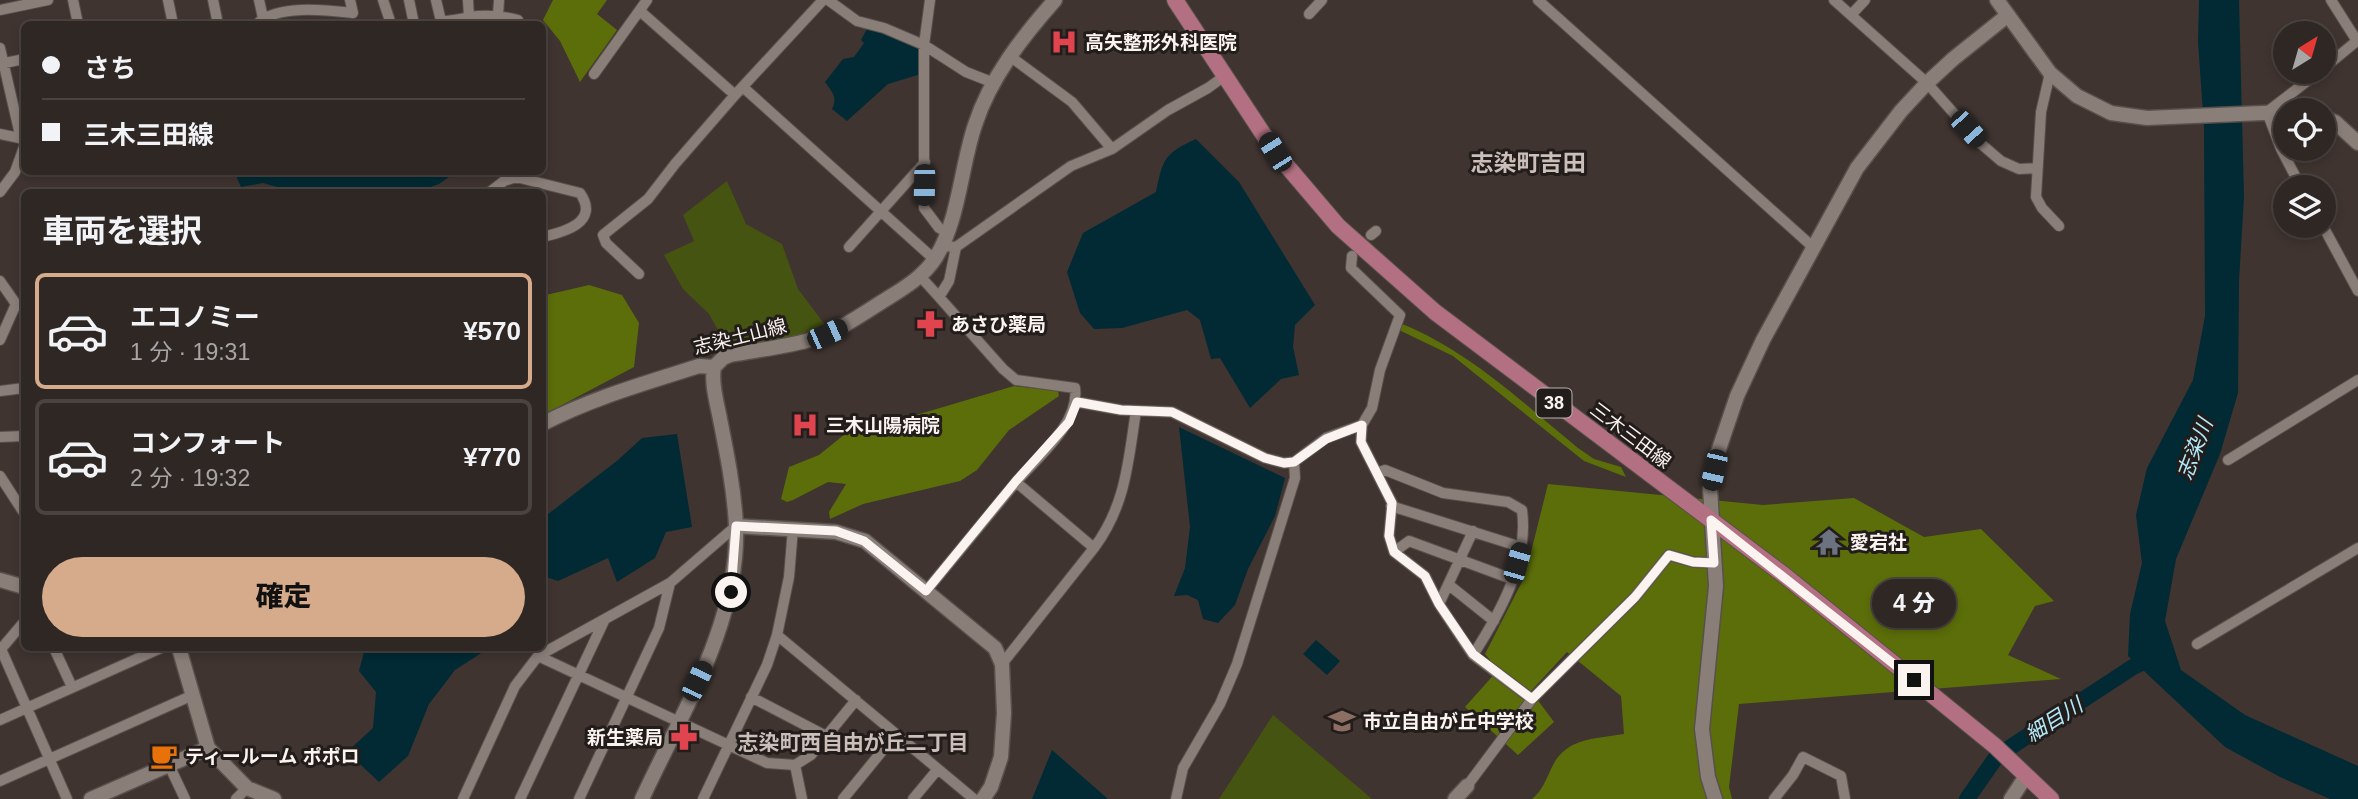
<!DOCTYPE html>
<html lang="ja">
<head>
<meta charset="utf-8">
<style>
	body { margin:0; font-family:Helvetica,"Noto Sans JP",sans-serif; background:#3b3331; color:#f1f3f6; height:100vh; display:flex; flex-direction:column; font-size:26px; white-space:nowrap }
	* { box-sizing:border-box; margin:0 }
	p { font-size:23px; color:#a7a5a6 }
	.icon { flex:none; width:38px; height:38px; fill:none; stroke:currentColor; stroke-width:2; stroke-linecap:round; stroke-linejoin:round }
	.map { position:relative; flex:1; overflow:hidden }
	.drawer { position:absolute; left:21px; top:189px; width:525px; height:462px; display:flex; flex-direction:column; background:#2f2724; border-radius:10px; box-shadow:0 4px 10px #0003,0 0 0 2px #4a4441 }
	.drawer>* { flex:none }
	.hud { position:absolute; left:21px; top:21px; width:525px; height:154px; border-radius:10px; box-shadow:0 4px 10px #0003,0 0 0 2px #4a4441; display:grid; align-content:center; height:154px; padding:0 21px; background:#2f2724 }
	.needle { width:46px; rotate:37deg }
	.controls { position:absolute; left:2273px; top:21px; display:grid; gap:14px }
	.controls a { display:grid; place-items:center; width:63px; height:63px; border-radius:50%; background:#2f2724; box-shadow:0 4px 10px #0003,0 0 0 2px #4a4441; font-size:35px }
	.end { position:absolute; width:32px; height:32px; margin:-16px; border:9px solid #faf3f0; background:#111; box-shadow:0 0 0 4px #111 }
	.from { border-radius:50% }
	.bubble { position:absolute; height:49px; border-radius:24px; background:#2f2724; box-shadow:0 4px 10px #0003,0 0 0 2px #4a4441; font-size:23px; font-weight:800; line-height:49px; text-align:center }
	.car { position:absolute; width:21px; height:42px; margin:-21px -10px; border-radius:9px; box-shadow:0 0 5px 2px #0007; background:linear-gradient(#222 24%,#8ab4d8 0 40%,#222 0 76%,#8ab4d8 0 86%,#222 0) }
	.hud b { display:flex; align-items:center; gap:24px; height:66px; font-size:26px }
	.hud b+b { border-top:2px solid #4a4441 }
	.hud i { width:18px; height:18px; background:#f1f3f6 }
	ul { padding:0; list-style:none }
	li { display:flex; align-items:center; gap:21px; height:116px; margin:0 14px 10px; padding:0 7px; border:4px solid #4a4441; border-radius:10px }
	li div { flex:1 }
	li b { display:block; font-size:26px }
	li em { font-style:normal; font-weight:800 }
	li.active { border-color:#d6ab8b }
	li>.icon { width:63px; height:63px; stroke-width:1.5 }
	h2 { padding:0 21px; font-size:32px; line-height:84px }
	.cta { display:flex; gap:14px; margin-top:auto; padding:14px 21px }
	.cta a { flex:1; height:80px; border-radius:42px; background:#d6ab8b; color:#111; font-size:28px; font-weight:800; line-height:80px; text-align:center }
	.map>svg:first-child { display:block }
	.green { fill:#465411 }
	.forest { fill:#5b6e09 }
	.water { fill:#012a34 }
	.lines { fill:none; stroke-linecap:round; stroke-linejoin:round }
	.river { stroke:#012a34; stroke-width:16 }
	.street-casing { stroke:#58504c; stroke-width:12 }
	.secondary-casing { stroke:#58504c; stroke-width:17 }
	.primary-casing { stroke:#58504c; stroke-width:18 }
	.street { stroke:#8a7e78; stroke-width:10 }
	.secondary { stroke:#8a7e78; stroke-width:14 }
	.primary { stroke:#b37082; stroke-width:16 }
	.route { stroke:#faf3f0; stroke-width:9 }
	.labels { text-anchor:middle; stroke-width:6; stroke-linejoin:round; paint-order:stroke }
	.shield { fill:#221d1b; stroke:#b9b3b0; stroke-width:2 }
	.shield-label { font-size:18px; font-weight:bold; fill:#faf3f0 }
	.poi-label { font-size:19px; font-weight:bold; fill:#faf3f0; stroke:#221d1b; text-anchor:start }
	.street-label { font-size:19px; fill:#faf3f0; stroke:#221d1b }
	.water-label { font-size:21px; font-style:italic; fill:#b4e9fa; stroke:#221d1b }
	.neighbourhood-label { font-size:21px; font-weight:bold; fill:#ccbfb9; stroke:#221d1b }
	.quarter-label { font-size:23px; font-weight:bold; fill:#ccbfb9; stroke:#221d1b }
</style>
</head>
<body>
<div class="map">
<svg width="2358" height="799" viewBox="0 0 2358 799">
	<rect width="100%" height="100%" fill="#3f3430"/>
	<!-- green -->
	<path class="green" d="M727,181L746,224L782,244L798,289L825,325L799,336L728,348L709,314L683,289L664,255L694,241L683,215Z
		M1273,715L1372,799H1219Z"/>
	<!-- forest -->
	<path class="forest" d="M553,0H607L597,14L617,30L580,82L560,41L543,20Z
		M589,285L622,295L639,323L634,367L543,415V299L546,295Z
		M1402,324C1469,351 1522,402 1578,448L1594,459L1621,467L1626,477L1584,461L1453,356L1399,330Z
		M1014,386L1058,391L1059,396L1009,430L977,470L960,481L863,504L830,519L829,512L846,484L828,482L793,500L787,502L781,499L789,467L819,455L850,430L887,419L896,421Z
		M1548,484L1763,505L1854,498L1924,537L1981,529L2054,601L2035,606L2008,655L2061,679L1739,704L1729,787L1732,799H1532C1543,790 1546,779 1552,767C1566,737 1596,739 1624,734L1621,696L1567,652L1531,691L1554,722L1518,755L1465,707L1498,670L1485,654L1525,576Z"/>
	<!-- water -->
	<path class="water" d="M2199,0H2239L2244,197L2239,281L2238,393L2220,454L2176,559L2165,621L2181,670L2245,715L2358,766V799H2330L2280,777L2225,747L2128,656L2130,614L2142,563L2136,515L2147,468L2193,380L2205,316L2204,127L2198,42Z
		M867,29L891,35L919,46L921,49V74L888,84L847,121L832,109C838,97 832,92 825,82L843,59L854,57L864,43L861,40Z
		M1196,139L1239,182L1315,305L1295,325L1293,347L1299,375L1281,379L1250,408L1220,358L1211,359L1200,320L1187,310L1122,328L1094,329L1080,313L1067,272L1083,233L1156,192C1163,158 1165,153 1196,139Z
		M241,172H456L439,184L422,190L396,192H295L263,183L241,187L237,178Z
		M1179,427L1285,478L1275,516L1248,569L1235,605L1218,623L1203,619L1198,600L1187,595L1174,596L1185,568L1190,527Z
		M677,434L692,527L666,532L655,558L617,582L608,558L558,581L543,576V518L618,460L642,438Z
		M1316,640L1340,661L1327,675L1303,654Z
		M365,648H489L455,670L429,704L408,756L379,782L347,752L373,728L376,692L359,671Z
		M1052,750L1108,799H1032Z"/>
	<g class="lines">
		<!-- river -->
		<path class="river" d="M1967,799L1997,756L2133,667L2155,657"/>
		<defs>
			<path id="street" d="M73,0L78,24
				M168,0L173,24
				M213,0L218,24
				M259,0L263,18
				M383,0L391,24
				M409,0L414,24
				M436,0L441,21C452,21 460,19 470,17C487,14 502,16 518,20
				M468,0L469,17
				M828,0L857,21L884,28L924,45L966,72L994,83
				M930,0L924,45V208L939,228L948,233
				M1538,0L1814,248
				M1834,0L1927,83L1980,143L2001,161L2019,169L2037,168
				M2331,0L2357,41
				M0,10L48,0
				M640,11L735,95
				M1309,14L1322,0
				M498,15L499,0
				M1851,15L1865,0
				M257,24C277,4 326,10 353,13L350,0
				M0,48L21,139
				M1011,57L1072,102L1112,149
				M0,64L24,59
				M2324,68L2358,40
				M2050,73L2041,112L2036,197L2042,208L2059,226
				M594,74L647,0
				M744,88L935,260
				M0,134L24,139
				M2301,187L2281,149L2267,112L2319,72
				M0,192L15,172L24,147
				M490,192L504,181L516,177L580,193C600,222 565,232 542,237
				M2323,226L2358,291
				M1371,235L1376,231
				M943,246L956,247L949,281L939,297L1003,369L1016,380L1075,388C1080,423 1038,457 1016,482
				M849,247L925,162
				M956,247L1071,166L1112,149L1168,110L1208,88L1226,75
				M1352,256L1351,268L1400,315L1380,370L1372,408L1362,425L1361,442L1392,503L1389,536L1394,552L1425,576L1439,604L1473,655L1532,699
				M639,274L606,243L603,235L648,199L675,164L735,95L823,0
				M920,276L939,297
				M0,281L16,304L24,308
				M0,340L16,304
				M0,391L24,388
				M1077,402L1121,410L1172,412L1265,458L1284,463L1294,462L1326,438L1362,425
				M0,437L24,436
				M2228,460L2358,380
				M1377,473L1385,470L1443,493L1508,502L1522,510C1529,562 1500,613 1473,655
				M0,476L24,513
				M1391,506L1521,547
				M1094,548C1126,505 1128,462 1136,411
				M1394,552L1409,541L1512,579
				M1449,585L1494,621
				M926,591L1016,482L1094,548L1002,664
				M1439,604L1473,531
				M24,622L1,649L67,799
				M777,635L974,799
				M2197,644L2358,548
				M54,648L72,687
				M538,656L767,763L795,765L811,755L856,700
				M751,697L826,736
				M0,720L161,648
				M169,765L185,799
				M795,765L802,799
				M0,781L193,695
				M1467,786L1532,699L1635,597L1669,555L1693,562L1714,563
				M236,799L247,788
				M463,799L515,686L538,656L670,583L736,526
				M520,799L604,621
				M579,799L659,628L670,583
				M703,799L767,665L777,635L789,577L793,528
				M843,799L896,734
				M913,799L938,769
				M1176,799L1183,768L1220,704L1237,664L1295,478L1294,462
				M1774,799L1793,775L1803,757L1841,776L1845,799"/>
			<path id="secondary" d="M1997,0L2050,73L2077,96L2111,113L2147,118L2286,112
				M2324,118L2335,122L2358,143
				M714,367L723,358L730,355C757,350 787,347 813,339C841,330 864,313 888,298C906,287 925,275 936,257C959,220 961,166 975,125C990,78 1023,36 1055,0
				M542,424C592,398 646,383 699,366L714,367
				M736,526L836,532L865,541L995,648L1002,664L1004,713L1001,757L991,787L983,799
				M0,580L24,587
				M179,648L208,748L247,788L274,799
				M91,799L208,748
				M642,799C681,714 740,621 736,525C734,489 727,454 720,419C717,403 711,383 714,367
				M1455,799L1467,786
				M1715,799L1708,777L1702,729L1716,586L1710,488L1718,452L1737,396L1763,340L1857,168L1901,111L1927,83L1953,59L2008,15
				M2011,799L2026,776"/>
			<path id="primary" d="M1175,0L1275,152L1338,226L1435,312L1784,575L1914,680L1995,746L2051,799"/>
		</defs>
		<!-- street casing -->
		<use href="#street" class="street-casing"/>
		<!-- secondary casing -->
		<use href="#secondary" class="secondary-casing"/>
		<!-- primary casing -->
		<use href="#primary" class="primary-casing"/>
		<!-- street -->
		<use href="#street" class="street"/>
		<!-- secondary -->
		<use href="#secondary" class="secondary"/>
		<!-- primary -->
		<use href="#primary" class="primary"/>
	</g>
	<g class="lines">
		<!-- route -->
		<path class="route" d="M731,592L736,526L836,531L864,541L926,591L1016,481L1069,422L1077,402L1121,410L1172,412L1265,458L1284,463L1294,462L1326,439L1362,425L1361,442L1392,503L1389,536L1394,552L1425,576L1439,604L1473,654L1532,699L1635,597L1669,555L1693,562L1714,563L1711,520L1914,680"/>
	</g>
	<!-- icons -->
	<defs>
		<symbol id="hospital-bare" viewBox="-9 -9 18 18"><path d="M-5-5h3v3.5h4V-5h3V5h-3V1.5h-4V5h-3Z" fill="#e0444e" stroke="#221d1b" stroke-width="2.5" paint-order="stroke"/></symbol>
		<symbol id="pharmacy-bare" viewBox="-9 -9 18 18"><path d="M-2-6h4v4h4v4h-4v4h-4v-4h-4v-4h4Z" fill="#e0444e" stroke="#221d1b" stroke-width="2.5" paint-order="stroke"/></symbol>
		<symbol id="temple-bare" viewBox="-9 -9 18 18"><path d="M0-6L5-2H3V0L6.5 2.5H4V6H1.5V3h-3V6H-4V2.5H-6.5L-3 0V-2H-5Z" fill="#6b7280" stroke="#221d1b" stroke-width="2.5" paint-order="stroke"/></symbol>
		<symbol id="school-bare" viewBox="-9 -9 18 18"><path d="M0-5L7-2L0 1L-7-2ZM-4 1L0 2.5L4 1V4Q0 6-4 4Z" fill="#8d6e63" stroke="#221d1b" stroke-width="2.5" paint-order="stroke"/></symbol>
		<symbol id="cafe-bare" viewBox="-9 -9 18 18"><path d="M-5.5-4.5H6V0H3Q3 3.5 0 3.5H-2.5Q-5.5 3.5-5.5 0ZM3-3.2v2h1.7v-2ZM-6 4.5H4V6H-6Z" fill="#e8710a" stroke="#221d1b" stroke-width="2.5" paint-order="stroke"/></symbol>
	</defs>
	<g fill-rule="evenodd">
		<use href="#hospital-bare" x="1045" y="23" width="38" height="38"/>
		<use href="#pharmacy-bare" x="911" y="305" width="38" height="38"/>
		<use href="#hospital-bare" x="786" y="406" width="38" height="38"/>
		<use href="#temple-bare" x="1810" y="523" width="38" height="38"/>
		<use href="#school-bare" x="1323" y="702" width="38" height="38"/>
		<use href="#pharmacy-bare" x="665" y="718" width="38" height="38"/>
		<use href="#cafe-bare" x="145" y="737" width="38" height="38"/>
	</g>
	<g class="labels">
		<!-- shield labels -->
		<rect class="shield" x="1536.5" y="388.5" width="35" height="29" rx="5"/>
		<g class="shield-label">
			<text x="1554" y="409">38</text>
		</g>
		<!-- poi labels -->
		<g class="poi-label">
			<text x="1085" y="49">高矢整形外科医院</text>
			<text x="951" y="331">あさひ薬局</text>
			<text x="826" y="432">三木山陽病院</text>
			<text x="1850" y="549">愛宕社</text>
			<text x="1363" y="728">市立自由が丘中学校</text>
			<text x="663" y="744" text-anchor="end">新生薬局</text>
			<text x="185" y="763">ティールーム ポポロ</text>
		</g>
		<!-- street labels -->
		<g class="street-label">
			<text transform="translate(740 336) rotate(-14)" y="7">志染土山線</text>
			<text transform="translate(1631 435) rotate(37)" y="7">三木三田線</text>
		</g>
		<!-- water labels -->
		<g class="water-label">
			<text transform="translate(2195 449) rotate(-69)" y="7">志染川</text>
			<text transform="translate(2054 720) rotate(-32)" y="7">細目川</text>
		</g>
		<!-- neighbourhood labels -->
		<g class="neighbourhood-label">
			<text x="853" y="750">志染町西自由が丘二丁目</text>
		</g>
		<!-- quarter labels -->
		<g class="quarter-label">
			<text x="1528" y="171">志染町吉田</text>
		</g>
	</g>
</svg>
<div class="controls">
<a><svg class="needle" viewBox="-14 -14 28 28"><path d="M0-13l5 13h-10z" fill="#e53935"/><path d="M0 13l5-13h-10z" fill="#a7a5a6"/></svg></a>
<a><svg class="icon" aria-label="locate" viewBox="0 0 24 24"><circle cx="12" cy="12" r="6"/><path d="M12 2v4M12 18v4M2 12h4M18 12h4"/></svg></a>
<a><svg class="icon" aria-label="layers" viewBox="0 0 24 24"><path d="M12 4l9 5-9 5-9-5zM3 14l9 5 9-5"/></svg></a>
</div>
<i class="end from" style="left:731px;top:592px"></i>
<i class="end" style="left:1914px;top:680px"></i>
<div class="bubble" style="left:1872px;top:579px;width:84px">4 分</div>
<i class="car" style="left:1968px;top:129px;rotate:138deg"></i>
<i class="car" style="left:1275px;top:152px;rotate:328deg"></i>
<i class="car" style="left:924px;top:185px;rotate:181deg"></i>
<i class="car" style="left:827px;top:334px;rotate:66deg"></i>
<i class="car" style="left:1714px;top:470px;rotate:193deg"></i>
<i class="car" style="left:1517px;top:563px;rotate:16deg"></i>
<i class="car" style="left:697px;top:681px;rotate:25deg"></i>
<div class="hud">
<b><i class="from"></i>さち</b>
<b><i></i>三木三田線</b>
</div>
<section class="drawer">
<h2>車両を選択</h2>
<ul>
<li class="active"><svg class="icon" aria-label="car" viewBox="0 0 24 24"><path d="M5 17H2v-5l4-1 3-4h7l3 4 3 1v5h-3M9 17h6M6 11h13"/><circle cx="7" cy="17" r="2"/><circle cx="17" cy="17" r="2"/></svg><div><b>エコノミー</b><p>1 分 · 19:31</p></div><em>¥570</em></li>
<li><svg class="icon" aria-label="car" viewBox="0 0 24 24"><path d="M5 17H2v-5l4-1 3-4h7l3 4 3 1v5h-3M9 17h6M6 11h13"/><circle cx="7" cy="17" r="2"/><circle cx="17" cy="17" r="2"/></svg><div><b>コンフォート</b><p>2 分 · 19:32</p></div><em>¥770</em></li>
</ul>
<div class="cta"><a>確定</a></div>
</section>
</div>
</body>
</html>
